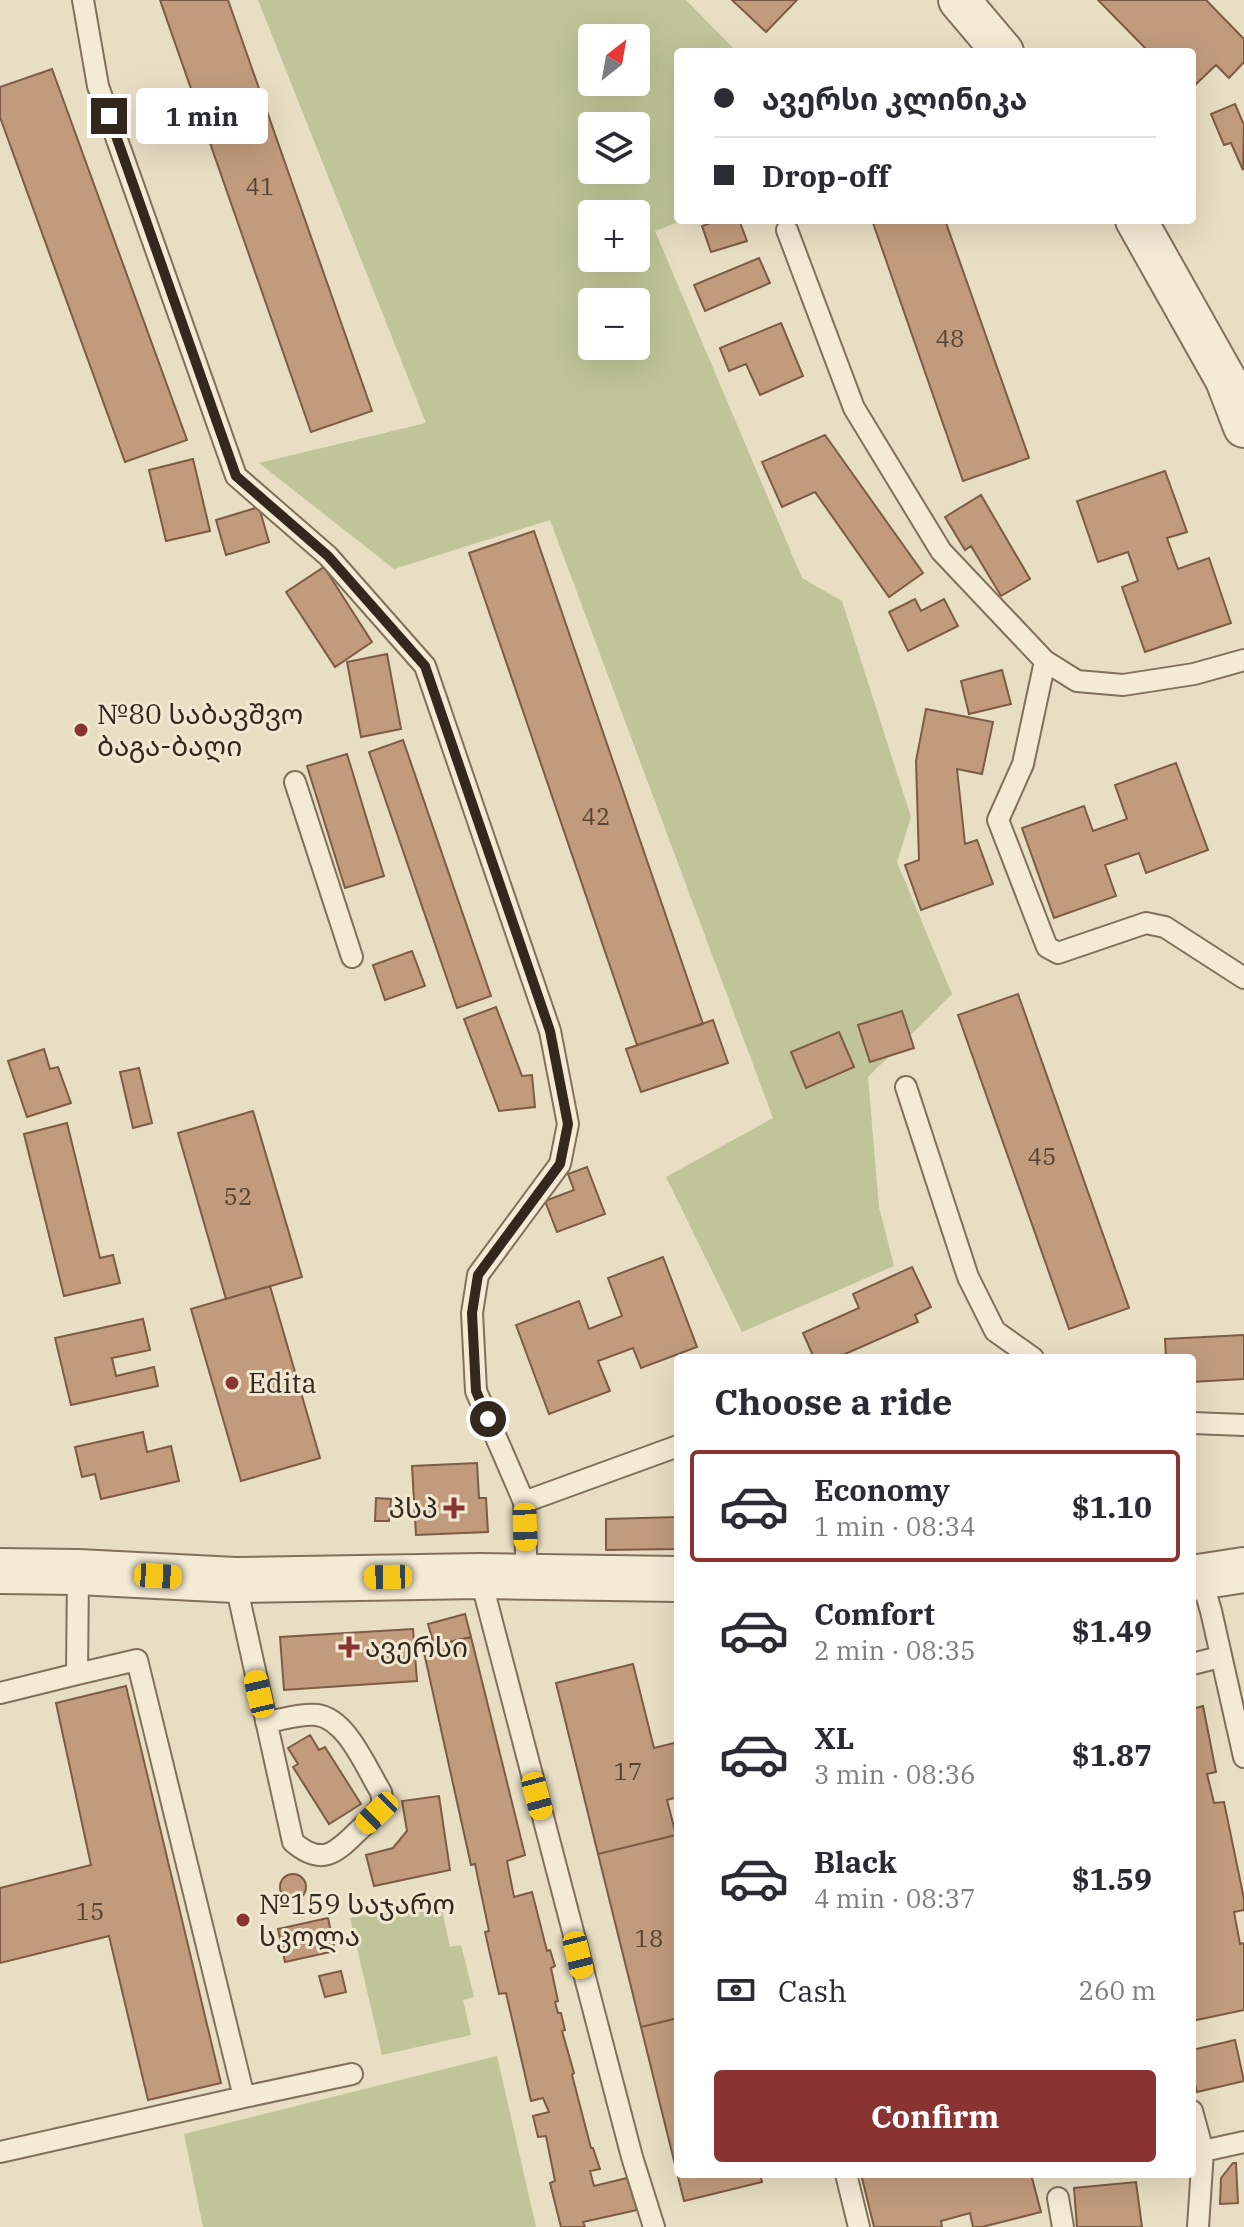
<!DOCTYPE html>
<html lang="en">
<head>
<meta charset="utf-8">
<style>
	body { margin:0; font-family:"IBM Plex Serif","Noto Sans Georgian",serif; background:#f2f2f3; color:#2b2b33; height:100vh; display:flex; flex-direction:column; font-size:30px; white-space:nowrap }
	* { box-sizing:border-box; margin:0 }
	p { font-size:26px; color:#7c7c81 }
	.icon { flex:none; width:44px; height:44px; fill:none; stroke:currentColor; stroke-width:2; stroke-linecap:round; stroke-linejoin:round }
	.map { position:relative; flex:1; overflow:hidden }
	.sheet { position:absolute; left:674px; top:1354px; width:522px; height:824px; display:flex; flex-direction:column; background:#fff; border-radius:8px; box-shadow:0 8px 32px #0002 }
	.sheet>* { flex:none }
	.banner { position:absolute; left:674px; top:48px; width:522px; height:176px; border-radius:8px; box-shadow:0 8px 32px #0002; display:grid; align-content:center; height:176px; padding:0 40px; background:#fff }
	.needle { width:52px; rotate:31deg }
	.tools { position:absolute; left:578px; top:24px; display:grid; gap:16px }
	.tools a { display:grid; place-items:center; width:72px; height:72px; border-radius:8px; background:#fff; box-shadow:0 8px 32px #0002; font-size:40px }
	.end { position:absolute; width:36px; height:36px; margin:-18px; border:10px solid #32281e; background:#fff; box-shadow:0 0 0 4px #fff }
	.from { border-radius:50% }
	.bubble { position:absolute; height:56px; border-radius:8px; background:#fff; box-shadow:0 8px 32px #0002; font-size:26px; font-weight:700; line-height:56px; text-align:center }
	.car { position:absolute; width:24px; height:48px; margin:-24px -12px; border-radius:10px; box-shadow:0 0 6px 2px #0007; background:linear-gradient(#f5c518 24%,#345 0 40%,#f5c518 0 76%,#345 0 86%,#f5c518 0) }
	.banner b { display:flex; align-items:center; gap:28px; height:76px; font-size:30px }
	.banner b+b { border-top:2px solid #e1e1e2 }
	.banner i { width:20px; height:20px; background:#2b2b33 }
	ul { padding:0; list-style:none }
	li { display:flex; align-items:center; gap:24px; height:112px; margin:0 16px 12px; padding:0 24px; border:4px solid transparent; border-radius:8px }
	li div { flex:1 }
	li b { display:block; font-size:30px }
	li em { font-style:normal; font-weight:700 }
	li.selected { border-color:#893333 }
	li>.icon { width:72px; height:72px; stroke-width:1.5 }
	h2 { padding:0 40px; font-size:36px; line-height:96px }
	.pay { display:flex; align-items:center; gap:20px; height:88px; padding:0 40px; font-size:30px }
	.pay p { margin-inline-start:auto }
	.action { display:flex; gap:16px; margin-top:auto; padding:16px 40px }
	.action a { flex:1; height:92px; border-radius:8px; background:#893333; color:#fff; font-size:32px; font-weight:700; line-height:92px; text-align:center }
	.map>svg:first-child { display:block }
	.green { fill:#bfc598; fill-rule:evenodd }
	.building { fill:#c29b7d; stroke:#7d5b44; stroke-width:2 }
	.lines { fill:none; stroke-linecap:round; stroke-linejoin:round }
	.service-casing { stroke:#81705c; stroke-width:24 }
	.minor-casing { stroke:#81705c; stroke-width:44 }
	.tertiary-casing { stroke:#81705c; stroke-width:48 }
	.service { stroke:#f4ebd5; stroke-width:20 }
	.minor { stroke:#f4ebd5; stroke-width:40 }
	.tertiary { stroke:#f4ebd5; stroke-width:44 }
	.route { stroke:#32281e; stroke-width:10 }
	.poi-dot { fill:#893333; stroke:#f1e8d2; stroke-width:3 }
	.labels { text-anchor:middle; stroke-width:6; stroke-linejoin:round; paint-order:stroke }
	.number-label { font-size:24px; fill:#564536 }
	.poi-label { font-size:28px; fill:#32281e; stroke:#f1e8d2; text-anchor:start }
</style>
</head>
<body>
<div class="map">
<svg width="1244" height="2227" viewBox="0 0 1244 2227">
	<rect width="100%" height="100%" fill="#e8dec3"/>
	<!-- green -->
	<path class="green" d="M258,0H686L737,52H678V220H684L655,231L802,578L842,601L911,817L897,862L952,994L868,1077L879,1207L894,1266L742,1332L666,1177L773,1118L550,520L394,569L259,463L426,423ZM592,38H636V82H592ZM592,126H636V170H592ZM592,214H636V258H592ZM592,302H636V346H592Z
		M439,1897L450,1947L461,1945L474,1997L463,2000L471,2035L382,2055L350,1918Z
		M497,2056L536,2227H203L184,2134Z"/>
	<!-- building -->
	<path class="building" d="M160,0H228L372,411L311,432Z
		M732,0H797L766,32Z
		M1098,0H1206L1244,39V62L1229,78L1216,65L1192,88V52H1149Z
		M52,69L187,440L125,462L0,117V87Z
		M1235,104L1244,125L1243,170L1231,143L1224,145L1211,114Z
		M719,220H739L747,241L711,252L702,226Z
		M872,220H945L1029,458L963,481Z
		M759,258L770,283L705,311L694,285Z
		M781,323L803,376L760,395L746,364L729,371L720,348Z
		M825,435L923,573L889,597L815,492L782,507L762,462Z
		M193,459L210,531L166,541L149,470Z
		M1165,471L1187,532L1167,538L1178,569L1209,558L1231,623L1145,652L1122,587L1138,581L1128,552L1098,562L1077,501Z
		M981,495L1030,579L1001,596L971,546L965,550L945,517Z
		M259,507L269,542L226,555L216,520Z
		M534,531L703,1024L637,1045L469,553Z
		M324,567L372,642L335,667L286,592Z
		M915,599L921,611L944,599L958,626L908,651L889,612Z
		M387,654L401,729L361,737L347,662Z
		M1002,670L1011,704L969,714L961,681Z
		M926,709L993,722L982,774L957,769L965,844L977,840L993,884L921,910L905,865L919,860L916,761Z
		M403,740L491,996L457,1008L369,752Z
		M347,754L384,876L345,888L307,766Z
		M1176,763L1208,850L1146,873L1139,853L1105,865L1116,896L1054,918L1022,828L1084,806L1093,831L1127,819L1115,785Z
		M412,951L425,986L385,1000L373,965Z
		M1018,994L1129,1308L1069,1329L958,1015Z
		M496,1007L522,1076L532,1075L535,1107L499,1111L464,1019Z
		M902,1011L914,1048L870,1062L858,1025Z
		M713,1020L728,1063L641,1092L626,1049Z
		M839,1032L854,1067L806,1088L791,1052Z
		M44,1049L50,1069L58,1067L71,1103L27,1117L8,1061Z
		M139,1068L152,1123L133,1128L120,1072Z
		M253,1111L302,1277L226,1299L178,1133Z
		M67,1123L100,1258L113,1255L120,1283L64,1296L24,1134Z
		M587,1167L605,1214L557,1232L545,1201L574,1190L568,1174Z
		M663,1257L697,1347L641,1368L633,1348L598,1361L610,1391L549,1414L516,1325L579,1301L589,1329L622,1316L608,1278Z
		M912,1267L931,1307L915,1315L918,1322L836,1358H814L803,1333L859,1308L853,1294Z
		M270,1286L320,1458L241,1481L191,1309Z
		M143,1319L150,1350L112,1358L116,1376L154,1367L158,1386L71,1405L55,1338Z
		M1244,1335V1379L1192,1382V1358H1166L1165,1339Z
		M143,1432L147,1452L171,1446L179,1481L101,1499L95,1474L82,1477L75,1447Z
		M477,1463L479,1498H486L488,1532L416,1535L412,1466Z
		M376,1498L391,1499L389,1521H375Z
		M678,1517V1549L606,1550V1519Z
		M465,1614L471,1637L434,1645L428,1624Z
		M413,1629L417,1681L284,1690L280,1637Z
		M471,1637L525,1855L507,1861L514,1897L532,1892L547,1951L550,1950L555,1966L551,1968L558,2001L555,2002L558,2013H561L565,2030L562,2031L574,2073L572,2075L591,2148H593L600,2169L590,2171L594,2186L627,2178L637,2210L583,2222L585,2227H561L550,2183L555,2181L546,2136L538,2137L533,2116L549,2112L543,2098L531,2101L506,1993L499,1994L485,1932L489,1931L475,1864L471,1865L423,1648Z
		M633,1664L654,1748L678,1742V1797L667,1800L676,1835L598,1854L556,1683Z
		M126,1686L221,2083L148,2100L109,1936L0,1963V1888L91,1865L56,1703Z
		M1203,1706L1216,1772L1207,1774L1214,1803L1224,1802L1244,1899V1910L1234,1912L1240,1944L1244,1943V2010L1192,2021V1709Z
		M310,1735L319,1750L325,1747L361,1804L329,1824L293,1767L298,1764L288,1748Z
		M439,1796L450,1870L374,1886L366,1855L393,1848L407,1831L402,1801Z
		M676,1835L678,1843V2018L641,2027L598,1854Z
		M280 1887a13 13 0 1 1 26 0a13 13 0 1 1-26 0Z
		M328,1918L335,1951L285,1962L278,1929Z
		M341,1971L346,1992L325,1997L319,1976Z
		M678,2018V2174H760L762,2182L684,2201L641,2027Z
		M1235,2040L1244,2081L1197,2092L1192,2072V2050Z
		M1233,2163H1236L1238,2203L1220,2204L1221,2178Z
		M861,2174H1031L1041,2212L982,2227H973L970,2213L941,2221L942,2227H874Z
		M1136,2182L1142,2227H1077L1074,2188Z"/>
	<g class="lines">
		<defs>
			<path id="service" d="M83,0L98,86L236,476L328,556L425,666L550,1031L568,1124L560,1164L478,1275L472,1313L476,1391L524,1502L527,1576
				M787,230L854,408L941,551L1045,661L1077,681L1123,685L1194,674L1244,660
				M1045,661L1023,764L998,820L1047,947L1058,953L1146,923L1165,927L1244,978
				M295,782L352,957
				M906,1087L968,1277L995,1331L1033,1358
				M1192,1423L1244,1425
				M524,1502L678,1446
				M480,1576L632,2157L654,2227
				M1201,1577L1211,1611L1244,1757
				M235,1580C255,1667 273,1755 293,1842C321,1866 335,1854 357,1832C367,1823 376,1815 383,1804L381,1792C366,1768 347,1719 317,1715C301,1713 281,1720 266,1722
				M1192,1664L1220,1657
				M0,1693L77,1674L78,1572
				M244,2097L352,2074
				M1192,2111L1203,2151L1198,2227
				M1203,2151L1244,2142
				M0,2152L244,2097L137,1660L77,1674
				M846,2174L859,2227
				M1058,2198L1063,2227"/>
			<path id="minor" d="M959,0L1003,52
				M1136,220L1226,380L1244,427"/>
			<path id="tertiary" d="M0,1571L78,1572L235,1580L480,1576L678,1579
				M1192,1578L1244,1570"/>
		</defs>
		<!-- service casing -->
		<use href="#service" class="service-casing"/>
		<!-- minor casing -->
		<use href="#minor" class="minor-casing"/>
		<!-- tertiary casing -->
		<use href="#tertiary" class="tertiary-casing"/>
		<!-- service -->
		<use href="#service" class="service"/>
		<!-- minor -->
		<use href="#minor" class="minor"/>
		<!-- tertiary -->
		<use href="#tertiary" class="tertiary"/>
	</g>
	<g class="lines">
		<!-- route -->
		<path class="route" d="M109,116L236,476L328,556L425,666L550,1031L568,1124L560,1164L478,1275L472,1313L476,1391L488,1419"/>
	</g>
	<!-- markers -->
	<g class="poi-dot">
		<circle cx="81" cy="730" r="8"/>
		<circle cx="232" cy="1383" r="8"/>
		<path d="M450 1496h8v8h8v8h-8v8h-8v-8h-8v-8h8z"/>
		<path d="M345 1635h8v8h8v8h-8v8h-8v-8h-8v-8h8z"/>
		<circle cx="243" cy="1920" r="8"/>
	</g>
	<g class="labels">
		<!-- number labels -->
		<g class="number-label">
			<text x="260" y="195">41</text>
			<text x="950" y="347">48</text>
			<text x="596" y="825">42</text>
			<text x="1042" y="1165">45</text>
			<text x="238" y="1205">52</text>
			<text x="628" y="1780">17</text>
			<text x="90" y="1920">15</text>
			<text x="649" y="1947">18</text>
		</g>
		<!-- poi labels -->
		<g class="poi-label">
			<text x="97" y="724">№80 საბავშვო<tspan x="97" dy="32">ბაგა-ბაღი</tspan></text>
			<text x="248" y="1393">Edita</text>
			<text x="438" y="1518" text-anchor="end">პსპ</text>
			<text x="365" y="1657">ავერსი</text>
			<text x="259" y="1914">№159 საჯარო<tspan x="259" dy="32">სკოლა</tspan></text>
		</g>
	</g>
</svg>
<div class="tools">
<a><svg class="needle" viewBox="-14 -14 28 28"><path d="M0-13l5 13h-10z" fill="#e53935"/><path d="M0 13l5-13h-10z" fill="#7c7c81"/></svg></a>
<a><svg class="icon" aria-label="layers" viewBox="0 0 24 24"><path d="M12 4l9 5-9 5-9-5zM3 14l9 5 9-5"/></svg></a>
<a>+</a>
<a>−</a>
</div>
<i class="end from" style="left:488px;top:1419px"></i>
<i class="end" style="left:109px;top:116px"></i>
<div class="bubble" style="left:136px;top:88px;width:132px">1 min</div>
<i class="car" style="left:525px;top:1527px;rotate:178deg"></i>
<i class="car" style="left:158px;top:1576px;rotate:93deg"></i>
<i class="car" style="left:388px;top:1577px;rotate:269deg"></i>
<i class="car" style="left:259px;top:1694px;rotate:347deg"></i>
<i class="car" style="left:537px;top:1796px;rotate:165deg"></i>
<i class="car" style="left:377px;top:1813px;rotate:226deg"></i>
<i class="car" style="left:578px;top:1955px;rotate:166deg"></i>
<div class="banner">
<b><i class="from"></i>ავერსი კლინიკა</b>
<b><i></i>Drop-off</b>
</div>
<section class="sheet">
<h2>Choose a ride</h2>
<ul>
<li class="selected"><svg class="icon" aria-label="car" viewBox="0 0 24 24"><path d="M5 17H2v-5l4-1 3-4h7l3 4 3 1v5h-3M9 17h6M6 11h13"/><circle cx="7" cy="17" r="2"/><circle cx="17" cy="17" r="2"/></svg><div><b>Economy</b><p>1 min · 08:34</p></div><em>$1.10</em></li>
<li><svg class="icon" aria-label="car" viewBox="0 0 24 24"><path d="M5 17H2v-5l4-1 3-4h7l3 4 3 1v5h-3M9 17h6M6 11h13"/><circle cx="7" cy="17" r="2"/><circle cx="17" cy="17" r="2"/></svg><div><b>Comfort</b><p>2 min · 08:35</p></div><em>$1.49</em></li>
<li><svg class="icon" aria-label="car" viewBox="0 0 24 24"><path d="M5 17H2v-5l4-1 3-4h7l3 4 3 1v5h-3M9 17h6M6 11h13"/><circle cx="7" cy="17" r="2"/><circle cx="17" cy="17" r="2"/></svg><div><b>XL</b><p>3 min · 08:36</p></div><em>$1.87</em></li>
<li><svg class="icon" aria-label="car" viewBox="0 0 24 24"><path d="M5 17H2v-5l4-1 3-4h7l3 4 3 1v5h-3M9 17h6M6 11h13"/><circle cx="7" cy="17" r="2"/><circle cx="17" cy="17" r="2"/></svg><div><b>Black</b><p>4 min · 08:37</p></div><em>$1.59</em></li>
</ul>
<div class="pay"><svg class="icon" aria-label="cash" viewBox="0 0 24 24"><path d="M3 7h18v10H3z"/><circle cx="12" cy="12" r="2"/></svg>Cash<p>260 m</p></div>
<div class="action"><a>Confirm</a></div>
</section>
</div>
</body>
</html>
